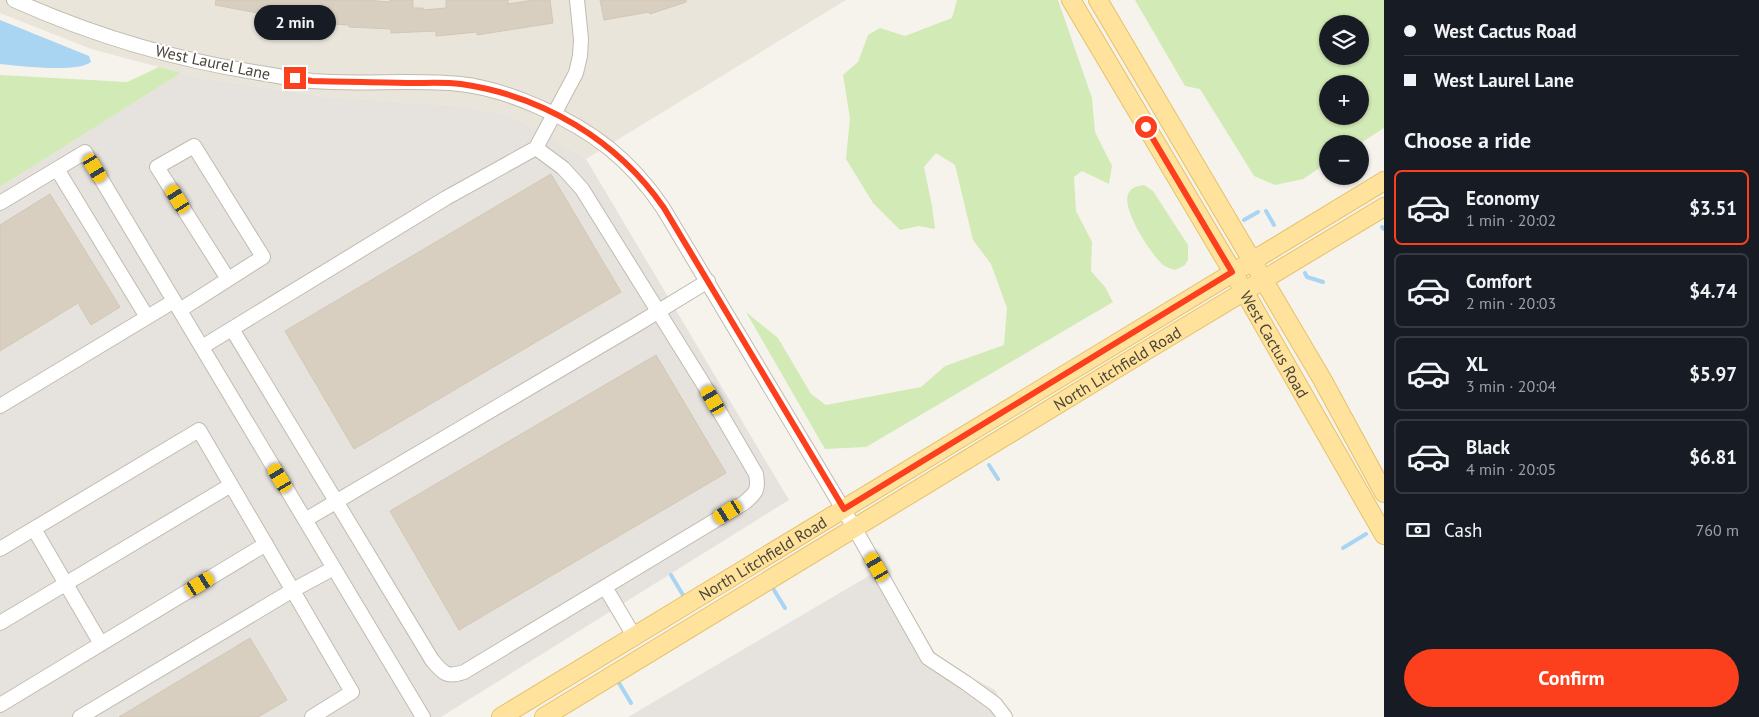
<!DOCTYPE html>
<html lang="en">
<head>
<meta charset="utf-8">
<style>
	body { margin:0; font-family:"PT Sans",sans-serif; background:#242831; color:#f1f3f6; height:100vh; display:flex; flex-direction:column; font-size:19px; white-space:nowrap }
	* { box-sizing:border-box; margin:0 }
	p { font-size:16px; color:#9ea1a6 }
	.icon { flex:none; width:28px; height:28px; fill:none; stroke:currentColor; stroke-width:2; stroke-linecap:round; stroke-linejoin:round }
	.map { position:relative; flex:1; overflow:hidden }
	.sheet { display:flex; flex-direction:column; background:#171b24; width:375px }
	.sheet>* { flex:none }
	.top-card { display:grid; align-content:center; height:110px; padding:0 20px; background:#171b24 }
	.buttons { position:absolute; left:1319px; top:15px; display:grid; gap:10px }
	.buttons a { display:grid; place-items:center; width:50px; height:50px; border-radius:50%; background:#171b24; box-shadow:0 1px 4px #0004; font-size:25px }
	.end { position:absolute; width:22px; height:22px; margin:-11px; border:6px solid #fc3f1d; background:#fff; box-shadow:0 0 0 2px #fff }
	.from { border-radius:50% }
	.bubble { position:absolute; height:35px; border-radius:18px; background:#171b24; box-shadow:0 1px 4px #0004; font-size:16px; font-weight:600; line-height:35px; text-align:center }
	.car { position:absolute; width:15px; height:30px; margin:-15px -8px; border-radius:6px; box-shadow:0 0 4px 1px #0007; background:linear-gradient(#f5c518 24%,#345 0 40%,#f5c518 0 76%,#345 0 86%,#f5c518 0) }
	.top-card b { display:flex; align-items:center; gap:18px; height:48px; font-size:19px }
	.top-card b+b { border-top:1px solid #363941 }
	.top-card i { width:12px; height:12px; background:#f1f3f6 }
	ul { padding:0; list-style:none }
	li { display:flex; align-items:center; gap:15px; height:75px; margin:0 10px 8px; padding:0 10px; border:2px solid #363941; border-radius:8px }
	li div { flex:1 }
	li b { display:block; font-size:19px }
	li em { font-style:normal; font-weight:600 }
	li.on { border-color:#fc3f1d }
	li>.icon { width:45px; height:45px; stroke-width:1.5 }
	h2 { padding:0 20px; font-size:22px; line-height:60px }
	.pay { display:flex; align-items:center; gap:12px; height:55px; padding:0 20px; font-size:19px }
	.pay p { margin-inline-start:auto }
	.cta { display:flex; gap:10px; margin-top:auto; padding:10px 20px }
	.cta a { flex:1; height:58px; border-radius:30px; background:#fc3f1d; color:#fff; font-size:20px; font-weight:600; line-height:58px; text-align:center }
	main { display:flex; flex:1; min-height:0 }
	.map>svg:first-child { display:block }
	.residential { fill:#eae5da }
	.industrial { fill:#e6e2dd }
	.green { fill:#d2eab5; fill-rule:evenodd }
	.water { fill:#a9d4f2 }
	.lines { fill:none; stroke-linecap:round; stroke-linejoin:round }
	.stream { stroke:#a9d4f2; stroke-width:4 }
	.building { fill:#d8cfc1; stroke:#d3c7b4 }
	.minor-casing { stroke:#c2bbae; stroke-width:16 }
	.major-casing { stroke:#e6c16a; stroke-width:20 }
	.minor { stroke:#fff; stroke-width:14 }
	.major { stroke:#ffe39c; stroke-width:18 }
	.route { stroke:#fc3f1d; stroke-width:6 }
	.labels { text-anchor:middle; stroke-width:4; stroke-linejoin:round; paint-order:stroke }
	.street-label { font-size:16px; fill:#4b4439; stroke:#fff }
</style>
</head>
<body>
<main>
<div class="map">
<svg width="1384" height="717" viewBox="0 0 1384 717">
	<rect width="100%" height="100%" fill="#f6f3ec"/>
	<!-- residential -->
	<path class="residential" d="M0,0H846L586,159L542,132L502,113L447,105L328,97L196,77L91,49L0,13Z"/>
	<!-- industrial -->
	<path class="industrial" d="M181,73L196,77L328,97L447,105L502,113L542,132L586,159L789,500L441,717H0V187Z
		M884,567L940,661L995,690L1011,717H628Z"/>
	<!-- green -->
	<path class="green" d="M957,0H1058L1092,98L1095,132L1112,166L1109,184L1082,171L1074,177L1076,211L1092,242L1091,271L1105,287L1113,302L866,447L825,449L746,312L778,338L811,394L826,405L921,387L945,366L1004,345L1007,308L991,264L973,240L955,165L936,153L924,167L932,206L935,229L919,226L900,230L873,203L846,159L850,118L843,75L858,62L868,35L880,28L905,36L952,18Z
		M1135,0H1384V128L1359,144H1328L1327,163L1303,179L1275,185L1254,176L1200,89L1185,86ZM1328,24H1360V56H1328ZM1328,84H1360V116H1328Z
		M159,67L181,73L0,187V75L127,82Z
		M1144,185L1153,191L1188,245V260L1185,265L1175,270C1170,268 1164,267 1161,263C1150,252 1122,210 1128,194C1131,187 1138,186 1144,185Z"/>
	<!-- water -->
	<path class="water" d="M0,20L89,56L91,62C78,73 18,66 0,64Z"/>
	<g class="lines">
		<!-- stream -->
		<path class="stream" d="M1266,211L1274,225
			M1244,220L1258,212
			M1382,227L1384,229
			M1305,273L1307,277L1323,282
			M989,465L998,479
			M1343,548L1366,534
			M671,575L683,595
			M774,590L785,608
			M619,683L631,703"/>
	</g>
	<!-- building -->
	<path class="building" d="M216,0H365L390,2V0H413V8H423V10L446,8V0H508V4L533,0H550L553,23L477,35V32L436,36V31L391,33V29L349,27V25L330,24L329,30L306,29V23L262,15L263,14L215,5Z
		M600,0H686V2L650,14L649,12L604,20Z
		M551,174L621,292L354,449L285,331Z
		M50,194L120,307L91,325L78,303L0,351V225Z
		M656,355L726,473L459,630L390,511Z
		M250,638L287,700L258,717H119Z"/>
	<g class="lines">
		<defs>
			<path id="minor" d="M14,0C92,35 176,60 260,73C277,76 295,79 312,81C360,85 412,79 460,84C488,87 514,96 539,107C593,131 630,159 663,208L855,529L928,658L966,683L995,704L1005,717
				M57,169L147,317
				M0,203L85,152L423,717
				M180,310L263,257L194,146L157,167L228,279
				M232,329L432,660C443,673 446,678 464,672L744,503C756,493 759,490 756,474L704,385L582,189L563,168L536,148
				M202,347L446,198L536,148L576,73L580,56L581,39L577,0
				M0,406L174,301
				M305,520L636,325L708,281
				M34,529L101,644
				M0,549L199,430L352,692L312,717
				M605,587L634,636
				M0,623L231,485
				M0,705L266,544
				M80,717L293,590L334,568"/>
			<g id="major">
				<path id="s1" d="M1071,0L1244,291L1384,535"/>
				<path d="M1098,0L1322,379L1384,493"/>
				<path id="s2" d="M501,717L1384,181"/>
				<path id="s3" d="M544,717L1142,353L1384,207"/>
			</g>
		</defs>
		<!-- minor casing -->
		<use href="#minor" class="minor-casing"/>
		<!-- major casing -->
		<use href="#major" class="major-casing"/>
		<!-- minor -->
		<use href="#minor" class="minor"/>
		<!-- major -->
		<use href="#major" class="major"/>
	</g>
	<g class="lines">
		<!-- route -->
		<path class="route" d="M295,78L312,81C346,82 379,82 412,83C428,83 445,82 461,84C543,96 617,140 664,208L844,509L1232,272L1146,127"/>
	</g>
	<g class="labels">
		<!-- street labels -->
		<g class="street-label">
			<text transform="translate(213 62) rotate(12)" y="6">West Laurel Lane</text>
			<text dy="6" stroke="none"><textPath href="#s1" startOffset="400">West Cactus Road</textPath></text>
			<text dy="6" stroke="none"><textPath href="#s3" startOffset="671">North Litchfield Road</textPath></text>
			<text dy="6" stroke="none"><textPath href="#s2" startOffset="306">North Litchfield Road</textPath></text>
		</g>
	</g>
</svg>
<div class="buttons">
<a><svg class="icon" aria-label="layers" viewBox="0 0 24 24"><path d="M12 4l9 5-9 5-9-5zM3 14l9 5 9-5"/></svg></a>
<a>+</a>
<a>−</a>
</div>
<i class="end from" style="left:1146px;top:127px"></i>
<i class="end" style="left:295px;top:78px"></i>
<div class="bubble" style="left:254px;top:5px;width:82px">2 min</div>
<i class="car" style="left:95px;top:168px;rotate:149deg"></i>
<i class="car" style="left:178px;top:199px;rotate:328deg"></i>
<i class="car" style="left:713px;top:400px;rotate:330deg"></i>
<i class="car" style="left:280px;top:478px;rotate:329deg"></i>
<i class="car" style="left:728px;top:512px;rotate:239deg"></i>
<i class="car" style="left:877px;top:567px;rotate:330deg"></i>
<i class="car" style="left:200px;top:584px;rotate:59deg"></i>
</div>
<section class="sheet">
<div class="top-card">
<b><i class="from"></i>West Cactus Road</b>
<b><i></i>West Laurel Lane</b>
</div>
<h2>Choose a ride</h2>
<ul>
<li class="on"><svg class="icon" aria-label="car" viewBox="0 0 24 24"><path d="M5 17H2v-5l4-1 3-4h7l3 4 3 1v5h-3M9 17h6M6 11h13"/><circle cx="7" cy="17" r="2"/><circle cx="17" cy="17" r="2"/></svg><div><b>Economy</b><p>1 min · 20:02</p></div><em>$3.51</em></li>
<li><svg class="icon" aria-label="car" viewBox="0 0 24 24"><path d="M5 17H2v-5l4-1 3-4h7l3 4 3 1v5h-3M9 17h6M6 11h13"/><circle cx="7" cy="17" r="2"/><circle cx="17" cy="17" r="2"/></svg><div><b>Comfort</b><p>2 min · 20:03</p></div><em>$4.74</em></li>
<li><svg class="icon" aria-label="car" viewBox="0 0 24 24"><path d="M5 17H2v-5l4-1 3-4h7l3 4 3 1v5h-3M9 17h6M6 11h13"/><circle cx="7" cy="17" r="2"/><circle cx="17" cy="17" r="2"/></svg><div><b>XL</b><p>3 min · 20:04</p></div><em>$5.97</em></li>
<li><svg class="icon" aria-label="car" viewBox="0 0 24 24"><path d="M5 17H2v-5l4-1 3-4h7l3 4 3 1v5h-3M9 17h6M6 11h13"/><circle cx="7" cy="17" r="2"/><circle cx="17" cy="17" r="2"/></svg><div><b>Black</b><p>4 min · 20:05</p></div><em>$6.81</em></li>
</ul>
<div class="pay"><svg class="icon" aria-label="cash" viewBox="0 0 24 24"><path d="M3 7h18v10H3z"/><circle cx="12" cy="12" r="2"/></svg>Cash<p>760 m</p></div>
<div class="cta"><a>Confirm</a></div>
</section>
</main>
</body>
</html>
